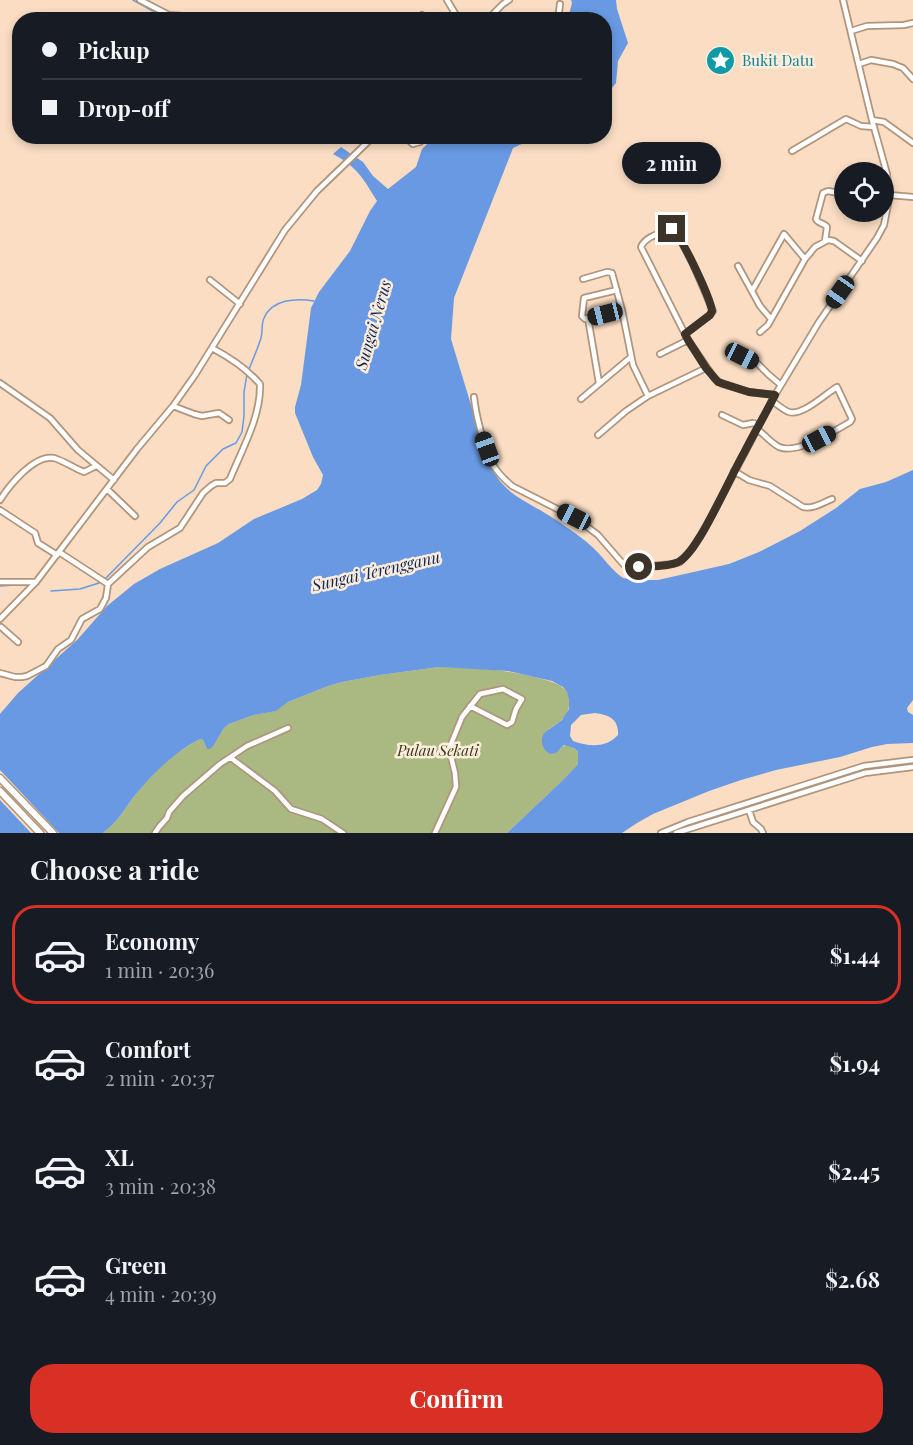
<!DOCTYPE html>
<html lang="en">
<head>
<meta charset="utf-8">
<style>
	body { margin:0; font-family:"Playfair Display",serif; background:#242831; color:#f1f3f6; height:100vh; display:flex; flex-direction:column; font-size:22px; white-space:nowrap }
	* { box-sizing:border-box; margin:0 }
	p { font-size:20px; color:#9ea1a6 }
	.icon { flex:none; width:33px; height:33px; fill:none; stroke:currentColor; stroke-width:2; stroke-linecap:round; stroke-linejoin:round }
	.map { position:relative; height:833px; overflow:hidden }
	.sheet { display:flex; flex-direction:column; background:#171b24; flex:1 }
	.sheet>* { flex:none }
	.hud { position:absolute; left:12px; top:12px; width:600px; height:132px; border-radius:24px; box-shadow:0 3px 9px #0003; display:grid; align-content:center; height:132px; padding:0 30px; background:#171b24 }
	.buttons { position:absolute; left:834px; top:162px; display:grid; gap:12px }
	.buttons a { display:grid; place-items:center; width:60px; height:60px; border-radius:50%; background:#171b24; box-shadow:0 3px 9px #0003; font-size:30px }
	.end { position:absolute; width:27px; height:27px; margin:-14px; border:8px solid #3e3329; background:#fff; box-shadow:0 0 0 3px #fff }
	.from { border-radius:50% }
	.bubble { position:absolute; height:42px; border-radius:21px; background:#171b24; box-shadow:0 3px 9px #0003; font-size:20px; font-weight:700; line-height:42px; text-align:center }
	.car { position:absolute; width:18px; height:36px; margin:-18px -9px; border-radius:8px; box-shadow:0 0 4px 2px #0007; background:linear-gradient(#222 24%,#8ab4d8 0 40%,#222 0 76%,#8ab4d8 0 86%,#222 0) }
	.hud b { display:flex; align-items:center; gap:21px; height:57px; font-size:22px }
	.hud b+b { border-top:2px solid #363941 }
	.hud i { width:15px; height:15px; background:#f1f3f6 }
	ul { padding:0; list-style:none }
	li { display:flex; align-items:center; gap:18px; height:99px; margin:0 12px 9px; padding:0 18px; border:3px solid transparent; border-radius:24px }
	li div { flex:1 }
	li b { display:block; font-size:22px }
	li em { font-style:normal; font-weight:700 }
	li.current { border-color:#d93025 }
	li>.icon { width:54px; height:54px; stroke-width:1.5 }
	h2 { padding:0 30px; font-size:27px; line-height:72px }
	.action { display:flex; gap:12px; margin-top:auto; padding:12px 30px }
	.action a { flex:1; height:69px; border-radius:24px; background:#d93025; color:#fff; font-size:24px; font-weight:700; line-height:69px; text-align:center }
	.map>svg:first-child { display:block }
	.green { fill:#aab981 }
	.water { fill:#6899e2; fill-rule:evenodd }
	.pier { fill:#faddc3 }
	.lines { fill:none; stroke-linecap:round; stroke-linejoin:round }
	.stream { stroke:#6899e2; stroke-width:1.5 }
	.minor-casing { stroke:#b0957c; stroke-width:8 }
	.major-casing { stroke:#b0957c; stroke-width:9 }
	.minor { stroke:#fff; stroke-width:4.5 }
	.major { stroke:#fff; stroke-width:6 }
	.route { stroke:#3e3329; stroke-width:8 }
	.labels { text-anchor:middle; stroke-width:5; stroke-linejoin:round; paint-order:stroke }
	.culture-label { font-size:15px; fill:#0d838f; stroke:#feecdd; text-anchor:start }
	.park-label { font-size:15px; font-style:italic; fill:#343d17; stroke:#feecdd }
	.water-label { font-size:16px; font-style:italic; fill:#0a2a58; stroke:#feecdd }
</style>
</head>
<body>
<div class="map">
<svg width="913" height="833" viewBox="0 0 913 833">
	<rect width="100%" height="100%" fill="#faddc3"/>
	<!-- green -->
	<path class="green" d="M439,667C475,668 507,669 542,679C549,681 558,683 563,688C567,690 569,696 569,700C571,715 560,722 549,729L559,750L562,747L566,745L574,748L578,752V764L564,779L507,833H103C120,820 124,809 136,794C154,771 175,752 200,739L203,740L207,749L214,745L224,728L229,724L254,715L275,711L288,702L328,686L342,682L380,675Z"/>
	<!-- water -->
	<path class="water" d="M571,0H616L617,9L628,43L618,61L616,83L608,93L609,100L605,101L604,20L568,19L572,3Z
		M435,137H537L513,148L454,298L451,339L488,461C504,496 524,499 553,518C565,526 579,535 590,545C601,554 608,566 619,575L623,578L635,580H658L729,564L759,552L800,531L836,508L860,489L886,482L913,470V700L907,708L908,712L913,715V743L887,744L872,747L840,757L776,770L741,780L709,791L653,814L637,823L622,833H507L564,779L578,764V752L574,748L564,745L556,753L550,754L545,750L542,744V738L544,733L562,720L569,709V700L567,692L563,687L552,681L508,671L439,667L380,675L342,682L328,686L288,702L276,711L254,715L229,724L224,728L214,745L210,749H207L203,740L200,739C175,752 154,772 136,794C124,809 120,820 103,833H0V714L18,693L78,639L107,606L134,584L160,569L218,543L254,519L302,499L317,490L321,484L323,475L313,457L295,413V407L301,385L311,308L319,292L350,251L370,211L377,201C363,178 357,167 333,154L341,147L363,162L373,176L388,189L416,167L422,149ZM595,713C609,715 619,719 618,735C606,748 589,747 573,741L570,736L571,725L581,715Z"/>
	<!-- pier -->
	<path class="pier" d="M0,770L59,833H31L0,800Z"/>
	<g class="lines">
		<!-- stream -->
		<path class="stream" d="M133,0L169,20
			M249,369C253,359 258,348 261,338C263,331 261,324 264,318C272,299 296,298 314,301
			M105,579L160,523L177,502L194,490L206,466L223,449L236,443L242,432L244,416V392L247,374
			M0,586L14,585
			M51,591L80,589L99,583"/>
		<defs>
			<path id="minor" d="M140,0L169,15L182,16L190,20
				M447,0L459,20
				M419,20L422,15
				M487,20L503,4L509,0
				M558,20L560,4
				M851,31L867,26L904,25L913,23
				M859,64L871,60L893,64L903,68L913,79
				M872,120L884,122L913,143
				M404,136L413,144L420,142L427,136
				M792,151L846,119L861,126L874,127
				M889,195L913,197
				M825,241L827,227C825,223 818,224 816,219L823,193L828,191L844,194
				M738,266L760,306L771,319
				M583,279L607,272L612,273L622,310L633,365L648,396
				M210,280L240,304
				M617,290L584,298L582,316L585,319L588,318L622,310
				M752,291L784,234L805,259
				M588,318L599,383
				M760,332L768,325L805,259L815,247L828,240L834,241L862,261
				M685,334L710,315L713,311L693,264L677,233L675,231L670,229C660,233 645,237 641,247L688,340L715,379L722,384L749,392L775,395
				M660,354L688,340
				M742,356L757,363L769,375L781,385
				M0,383L50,418L78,450L114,480
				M474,397C476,416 484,448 493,465C498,473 505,480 512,486L577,519L598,535L624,565L639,567L673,564L680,562L692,549L703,532L775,395L819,322L877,238L884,225L889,199L887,174L872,120L843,0
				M581,399L631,357
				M173,406L194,414L202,416L219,413L229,420
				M722,415L743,425L753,423L759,425
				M757,429C764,434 771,443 779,447C797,455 834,431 850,422L852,419L837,387C825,394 803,416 789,412C783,410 777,404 772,401
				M598,435L626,411L648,396L706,368
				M734,471L749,480L770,486L803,507C814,509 822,503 832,499
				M107,489L135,516
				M0,500C9,486 34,454 54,458C64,461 74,468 84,472L96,466
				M0,510L35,533L38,543L57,555
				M59,552L108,584
				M0,582H36
				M0,619L36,582L137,449L173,406L195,375L285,230L317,191L374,136
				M1,627L18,642
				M0,673L15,677H22L27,676L46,666L58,649L71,640L82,619L100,609L106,598L108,584L148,547L180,528L203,493L211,486L216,483H225L230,479C242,449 261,417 260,384C247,369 229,357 212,348
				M231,758L275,791L291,809L322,819L343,833
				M749,810L753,822L761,829L763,833
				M155,833L159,827L167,818L169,812L183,796L220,764L247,746L288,728
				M435,833L456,787L455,773L451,757V744L462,717L480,694L503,689L522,699L516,709L512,722L507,725L470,706
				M661,833L688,822L864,766L913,760
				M676,833L865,773L913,767"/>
			<path id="major" d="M0,778L53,833
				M0,791L40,833"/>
		</defs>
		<!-- minor casing -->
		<use href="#minor" class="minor-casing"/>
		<!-- major casing -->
		<use href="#major" class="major-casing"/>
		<!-- minor -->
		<use href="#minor" class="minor"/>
		<!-- major -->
		<use href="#major" class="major"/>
	</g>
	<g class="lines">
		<!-- route -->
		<path class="route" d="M639,567C650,566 671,567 680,561C699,550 731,475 744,453C754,433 765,415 775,395L749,392L718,382L706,368L688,340L685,334L710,315L712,311C710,297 682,237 672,229"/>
	</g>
	<!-- icons -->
	<defs>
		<symbol id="sight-disc" viewBox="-11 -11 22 22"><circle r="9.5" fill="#0f9aa8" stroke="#feecdd"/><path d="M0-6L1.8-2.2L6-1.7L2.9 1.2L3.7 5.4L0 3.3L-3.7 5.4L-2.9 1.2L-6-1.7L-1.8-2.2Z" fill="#fff"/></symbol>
	</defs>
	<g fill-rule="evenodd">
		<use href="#sight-disc" x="704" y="44" width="33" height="33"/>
	</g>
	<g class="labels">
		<!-- culture labels -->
		<g class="culture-label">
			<text x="742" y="66">Bukit Datu</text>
		</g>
		<!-- park labels -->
		<g class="park-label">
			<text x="438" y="756">Pulau Sekati</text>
		</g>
		<!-- water labels -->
		<g class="water-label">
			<text transform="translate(373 325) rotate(-74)" y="6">Sungai Nerus</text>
			<text transform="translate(376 571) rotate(-13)" y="6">Sungai Terengganu</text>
		</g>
	</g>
</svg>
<div class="buttons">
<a><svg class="icon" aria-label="locate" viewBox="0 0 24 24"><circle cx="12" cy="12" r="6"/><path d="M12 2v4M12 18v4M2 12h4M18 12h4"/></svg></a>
</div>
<i class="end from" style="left:639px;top:567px"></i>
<i class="end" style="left:672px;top:229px"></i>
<div class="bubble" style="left:622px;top:142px;width:99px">2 min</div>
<i class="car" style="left:840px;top:292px;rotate:215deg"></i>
<i class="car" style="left:605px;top:314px;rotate:256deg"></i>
<i class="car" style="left:742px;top:356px;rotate:117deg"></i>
<i class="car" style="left:819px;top:439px;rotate:62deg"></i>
<i class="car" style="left:487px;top:449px;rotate:340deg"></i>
<i class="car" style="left:574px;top:517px;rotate:297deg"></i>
<div class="hud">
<b><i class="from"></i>Pickup</b>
<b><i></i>Drop-off</b>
</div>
</div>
<section class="sheet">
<h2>Choose a ride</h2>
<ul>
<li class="current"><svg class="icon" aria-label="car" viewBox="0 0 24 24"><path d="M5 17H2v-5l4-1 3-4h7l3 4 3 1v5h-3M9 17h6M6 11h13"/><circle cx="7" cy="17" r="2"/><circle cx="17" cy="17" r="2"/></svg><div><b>Economy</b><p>1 min · 20:36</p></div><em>$1.44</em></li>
<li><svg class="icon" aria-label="car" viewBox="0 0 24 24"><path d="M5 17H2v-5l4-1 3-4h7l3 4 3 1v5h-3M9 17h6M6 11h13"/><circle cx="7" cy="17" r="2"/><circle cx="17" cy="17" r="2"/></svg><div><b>Comfort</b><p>2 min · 20:37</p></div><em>$1.94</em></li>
<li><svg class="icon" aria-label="car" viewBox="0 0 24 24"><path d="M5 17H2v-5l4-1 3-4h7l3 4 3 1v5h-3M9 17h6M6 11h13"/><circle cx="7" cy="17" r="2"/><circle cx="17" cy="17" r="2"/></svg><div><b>XL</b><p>3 min · 20:38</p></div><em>$2.45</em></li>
<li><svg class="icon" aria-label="car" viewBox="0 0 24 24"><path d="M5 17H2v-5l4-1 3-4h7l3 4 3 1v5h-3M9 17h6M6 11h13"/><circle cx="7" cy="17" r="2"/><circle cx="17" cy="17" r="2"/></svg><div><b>Green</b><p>4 min · 20:39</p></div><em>$2.68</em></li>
</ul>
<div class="action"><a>Confirm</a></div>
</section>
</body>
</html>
